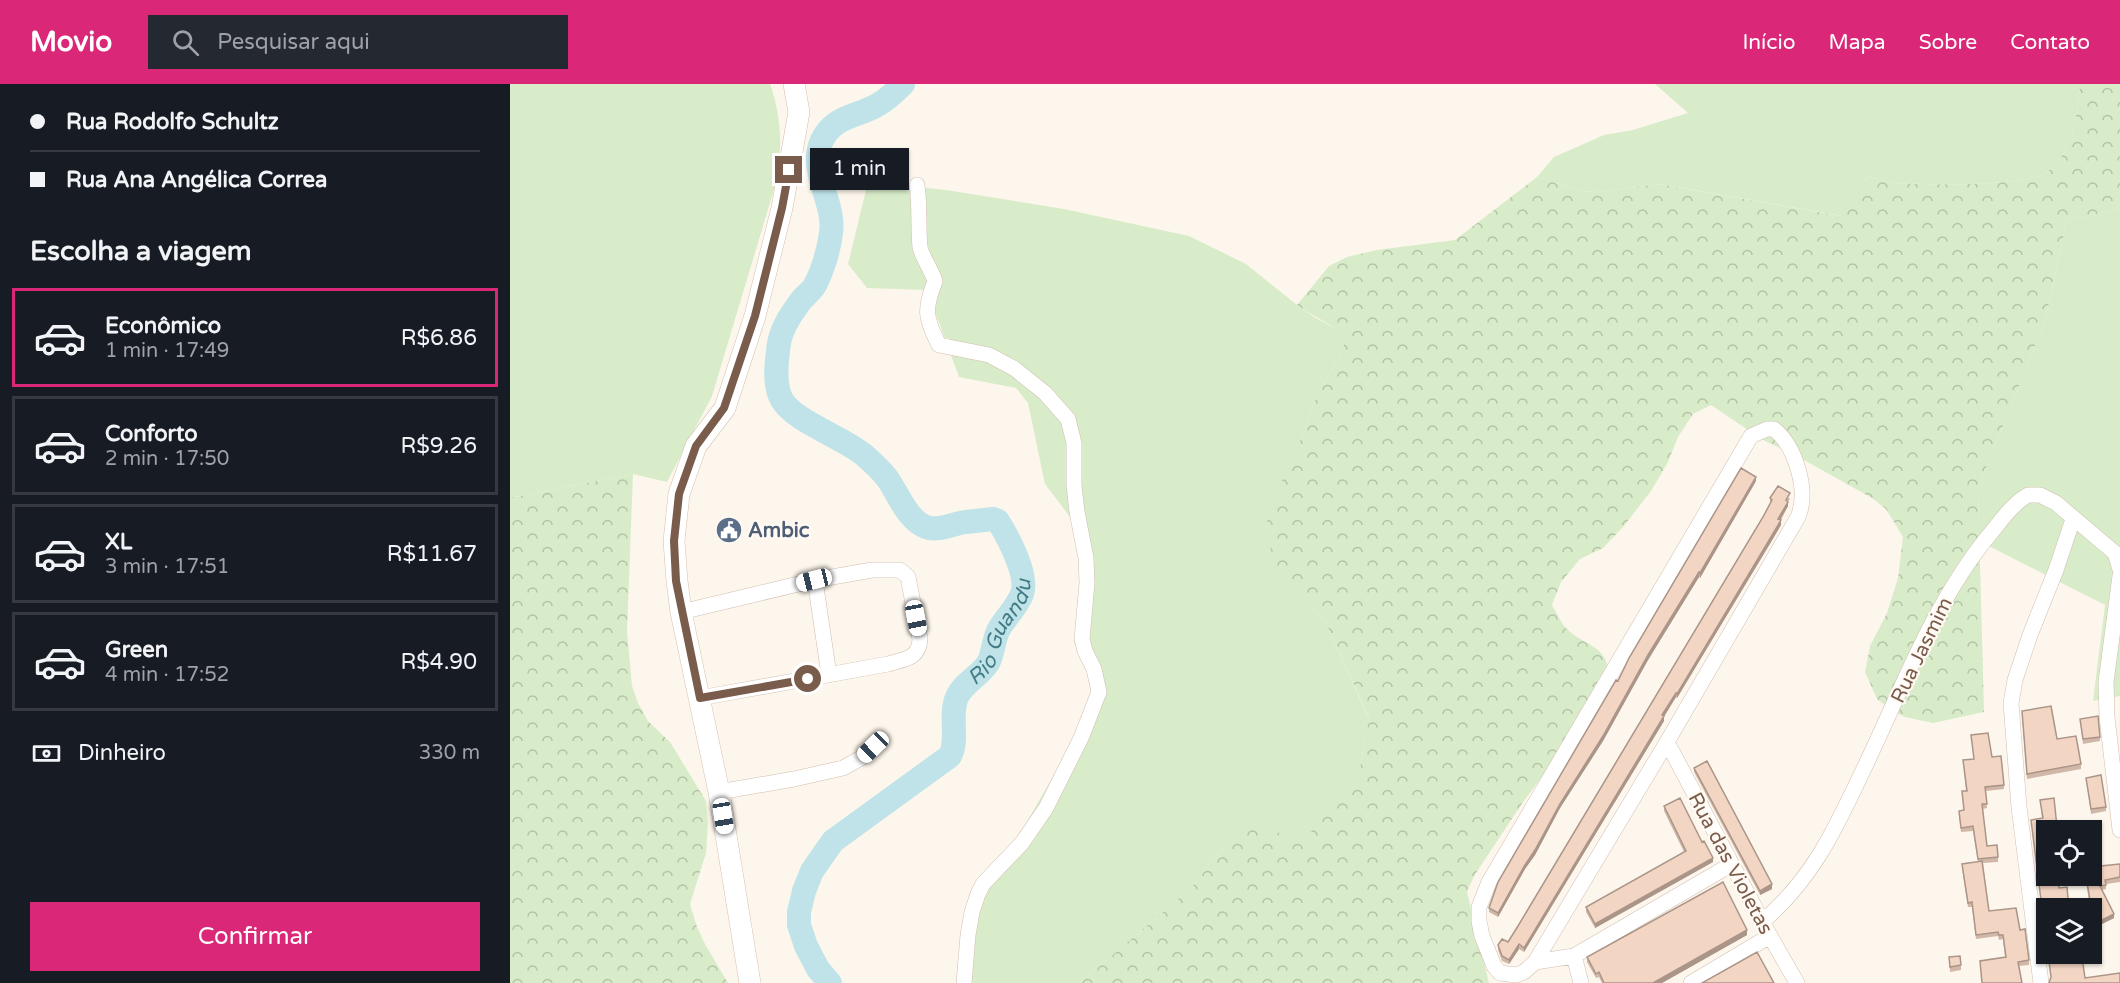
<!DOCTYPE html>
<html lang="pt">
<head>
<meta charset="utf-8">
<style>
	body { margin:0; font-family:"Varela Round",sans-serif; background:#242831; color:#f1f3f6; height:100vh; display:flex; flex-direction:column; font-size:22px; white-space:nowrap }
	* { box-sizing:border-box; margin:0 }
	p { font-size:20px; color:#9ea1a6 }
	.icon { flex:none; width:33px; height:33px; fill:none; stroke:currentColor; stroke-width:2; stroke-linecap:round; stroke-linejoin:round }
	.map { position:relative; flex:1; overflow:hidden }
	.side { display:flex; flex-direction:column; background:#171b24; width:510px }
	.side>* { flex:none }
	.guide { display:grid; align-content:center; height:132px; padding:0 30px; background:#171b24 }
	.buttons { position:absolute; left:1526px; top:736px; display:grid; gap:12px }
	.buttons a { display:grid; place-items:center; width:66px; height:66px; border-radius:0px; background:#171b24; box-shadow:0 2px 4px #0004; font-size:30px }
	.end { position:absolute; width:27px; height:27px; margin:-14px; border:8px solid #7a5c4d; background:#fff; box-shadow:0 0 0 3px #fff }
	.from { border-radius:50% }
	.bubble { position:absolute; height:42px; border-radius:0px; background:#171b24; box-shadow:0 2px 4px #0004; font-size:20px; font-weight:600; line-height:42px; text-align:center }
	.car { position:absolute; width:18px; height:36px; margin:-18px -9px; border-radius:8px; box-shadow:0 0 4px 2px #0007; background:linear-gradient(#fff 24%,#345 0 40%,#fff 0 76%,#345 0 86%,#fff 0) }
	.guide b { display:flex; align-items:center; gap:21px; height:57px; font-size:22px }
	.guide b+b { border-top:2px solid #363941 }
	.guide i { width:15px; height:15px; background:#f1f3f6 }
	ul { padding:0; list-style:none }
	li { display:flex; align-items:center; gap:18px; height:99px; margin:0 12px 9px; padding:0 18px; border:3px solid #363941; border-radius:0px }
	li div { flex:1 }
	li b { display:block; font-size:22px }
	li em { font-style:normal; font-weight:600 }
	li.active { border-color:#db2777 }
	li>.icon { width:54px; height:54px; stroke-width:1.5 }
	h2 { padding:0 30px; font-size:27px; line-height:72px }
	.pay { display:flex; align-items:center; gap:15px; height:66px; padding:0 30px; font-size:22px }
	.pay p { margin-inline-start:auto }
	.primary-button { display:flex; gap:12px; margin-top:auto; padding:12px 30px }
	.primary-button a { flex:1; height:69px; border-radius:0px; background:#db2777; color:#fff; font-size:24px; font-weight:600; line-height:69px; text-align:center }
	header { display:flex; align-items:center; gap:36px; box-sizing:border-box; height:84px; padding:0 30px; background:#db2777; color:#fff }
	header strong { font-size:28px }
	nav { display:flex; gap:33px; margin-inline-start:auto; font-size:21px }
	.search { width:420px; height:54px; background:#242831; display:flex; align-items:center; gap:15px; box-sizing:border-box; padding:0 21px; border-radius:0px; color:#9ea1a6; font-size:22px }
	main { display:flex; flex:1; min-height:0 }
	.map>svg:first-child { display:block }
	.green { fill:#d8ecc9 }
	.forest { fill:url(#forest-crowns) }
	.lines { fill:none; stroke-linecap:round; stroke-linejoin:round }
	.river { stroke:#bfe3e8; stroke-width:24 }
	.street-casing { stroke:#d1beb0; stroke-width:16 }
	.secondary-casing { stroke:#d6c0b0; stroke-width:22 }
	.street { stroke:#fff; stroke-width:15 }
	.secondary { stroke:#fff; stroke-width:21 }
	.wall { fill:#d1b7a8 }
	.shaded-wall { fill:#aa9588 }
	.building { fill:#f3d5c3; stroke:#aa9588; stroke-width:1.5 }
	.route { stroke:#7a5c4d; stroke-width:8 }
	.labels { text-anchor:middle; stroke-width:4.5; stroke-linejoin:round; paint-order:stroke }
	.service-label { font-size:20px; font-weight:bold; fill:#4e5e75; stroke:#fffaf3; text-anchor:start }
	.street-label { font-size:20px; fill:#7a5c4d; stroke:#fffaf3 }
	.water-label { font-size:21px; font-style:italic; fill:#437c86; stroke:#fffaf3 }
</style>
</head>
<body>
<header>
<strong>Movio</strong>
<div class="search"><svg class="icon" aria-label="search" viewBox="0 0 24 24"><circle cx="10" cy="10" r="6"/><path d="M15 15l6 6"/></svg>Pesquisar aqui</div>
<nav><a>Início</a><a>Mapa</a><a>Sobre</a><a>Contato</a></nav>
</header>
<main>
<section class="side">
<div class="guide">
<b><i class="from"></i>Rua Rodolfo Schultz</b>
<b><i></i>Rua Ana Angélica Correa</b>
</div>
<h2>Escolha a viagem</h2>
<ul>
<li class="active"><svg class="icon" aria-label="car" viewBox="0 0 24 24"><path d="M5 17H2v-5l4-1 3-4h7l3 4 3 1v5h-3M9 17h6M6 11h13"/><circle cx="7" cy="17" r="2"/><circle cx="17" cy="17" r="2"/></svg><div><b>Econômico</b><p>1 min · 17:49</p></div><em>R$6.86</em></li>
<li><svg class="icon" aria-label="car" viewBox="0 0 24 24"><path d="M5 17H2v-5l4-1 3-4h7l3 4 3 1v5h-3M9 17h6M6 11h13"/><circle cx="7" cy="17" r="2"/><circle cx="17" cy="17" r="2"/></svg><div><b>Conforto</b><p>2 min · 17:50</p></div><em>R$9.26</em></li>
<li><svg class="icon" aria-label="car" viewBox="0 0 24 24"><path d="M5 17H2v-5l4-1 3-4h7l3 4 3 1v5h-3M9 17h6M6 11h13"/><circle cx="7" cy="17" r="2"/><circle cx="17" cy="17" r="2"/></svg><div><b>XL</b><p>3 min · 17:51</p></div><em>R$11.67</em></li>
<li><svg class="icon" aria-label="car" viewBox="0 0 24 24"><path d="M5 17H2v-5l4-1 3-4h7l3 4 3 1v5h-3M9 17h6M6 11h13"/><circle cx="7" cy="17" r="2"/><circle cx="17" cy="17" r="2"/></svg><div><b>Green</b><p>4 min · 17:52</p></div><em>R$4.90</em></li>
</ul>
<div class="pay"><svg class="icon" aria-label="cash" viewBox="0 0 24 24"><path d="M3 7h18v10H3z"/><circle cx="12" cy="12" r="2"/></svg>Dinheiro<p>330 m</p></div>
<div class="primary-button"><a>Confirmar</a></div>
</section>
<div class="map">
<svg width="1610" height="899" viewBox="0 0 1610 899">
	<defs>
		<pattern id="forest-crowns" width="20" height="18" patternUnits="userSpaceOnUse" patternTransform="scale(1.5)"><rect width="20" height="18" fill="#d8ecc9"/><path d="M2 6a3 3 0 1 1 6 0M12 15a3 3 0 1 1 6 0" fill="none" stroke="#b4c2a5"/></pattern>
	</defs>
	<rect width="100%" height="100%" fill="#fdf6ec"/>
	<!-- green -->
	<path class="green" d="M0,0H260C272,34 273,66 265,102L202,312L157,398L123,390L0,414Z
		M1145,0H1570C1567,31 1564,68 1537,88C1518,103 1412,101 1385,99C1376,98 1367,94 1358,92L1332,132L1150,100L1088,108L1071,107L1027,93L1044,73L1094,51L1123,46L1178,29Z
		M358,98L436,106L554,125L679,152L736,180L787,221L804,233L827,245L834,251V265L808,309L790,357L786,511L815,537L859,635L850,684L791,762L764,746L715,761L681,804L570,899H450L462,805L496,774L567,651L584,613L581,590L564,558L570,540L576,494L563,437L535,400L518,319L506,304L449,293L417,206L357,204L338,180Z
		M1610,125V612L1583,617L1595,521L1469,457L1468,404L1535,237L1557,136Z"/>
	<!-- forest -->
	<path class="forest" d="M1570,0H1610V125L1557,136L1535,237L1468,404L1474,628L1423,639L1395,633L1382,627L1367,615L1355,588L1360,562L1377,529L1388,494L1393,453L1376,425L1362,414L1285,371L1253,356L1201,321L1183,330L1168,353L1157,380L1141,407L1113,443L1093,464L1070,475L1051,498L1042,521C1047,529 1051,540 1058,546C1076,563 1096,560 1099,590L1050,669L1013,718L964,792L957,808L979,899H570L681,804L715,761L731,746L745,741L764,746L791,761L850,684L859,634L815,537L786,511L772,494L760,464L756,443L760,423L790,357L808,309L834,265V251C821,239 802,232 787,221L819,182L837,173L867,166L945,156L1027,93L1071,107L1088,108L1149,100L1331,132L1358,92C1367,94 1376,98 1385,99C1411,101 1518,103 1537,88C1564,68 1567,31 1570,0Z
		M123,390L117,547L122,602L128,619L138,637L160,658L196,717L198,738L196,769L180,820L187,843L195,860L218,899H0V414Z"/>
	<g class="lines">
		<!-- river -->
		<path class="river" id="s1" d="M320,899L308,885L296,862L289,841V828L294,807L302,787L323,757L440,672C449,655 439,631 447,613C453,599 470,592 478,579C483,572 483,556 489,545C496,533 507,523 512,510C519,492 498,453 488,437L483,435C474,436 465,437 456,438C443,439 429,448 416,443C397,436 388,409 377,394C371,386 362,378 354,371C333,353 285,338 272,316C264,302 266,282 268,267C269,248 279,233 290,218C294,212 302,207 305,201C313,186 319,165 321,149C326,117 294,82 315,51C328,31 350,32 369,20C378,15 386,7 393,0"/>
		<defs>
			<path id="street" d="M407,101C410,121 408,142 410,163C411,171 422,187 425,197C414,225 415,234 429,261L479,271L505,285L535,309L558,335L564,359V401L567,428L576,474L577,499L572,555L575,567L584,585L589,608L571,654L536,724L512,759L473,800L468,810L462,828L458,851L454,899
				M1610,492L1596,598L1597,633L1610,746
				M305,496L319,591
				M171,528L305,496L362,486H390L398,493L410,555C409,575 395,575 378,580L190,614
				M1157,658L1260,852L1287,899
				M209,708L284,695L333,684L351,674L363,663
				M1253,837C1300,797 1323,750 1349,695C1389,613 1422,520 1480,450C1491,437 1503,419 1518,411H1530L1546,419L1605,469L1610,485
				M1064,872L1071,899
				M1025,878L1157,658L1288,433C1299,407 1286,363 1264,345H1257L1241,352L979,798L969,823V837L972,852L984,882L990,889L1006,891L1014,888L1025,878L1064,872L1222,780
				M1181,899L1260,852
				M1531,899L1509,723L1501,619L1505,596L1520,551L1546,486L1563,435"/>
			<path id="secondary" d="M240,899L209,708L171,528L167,497L164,457L169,410L186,362L215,324L245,232L272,124L289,28L284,0"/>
		</defs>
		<!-- street casing -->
		<use href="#street" class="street-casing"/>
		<!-- secondary casing -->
		<use href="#secondary" class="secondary-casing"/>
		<!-- street -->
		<use href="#street" class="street"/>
		<!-- secondary -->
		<use href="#secondary" class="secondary"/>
	</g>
	<!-- wall -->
	<path class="wall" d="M1246,397L1190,494L1189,493L1138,576L1093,657L1050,724L1025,771L1015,785L988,833L979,828V824L1108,597Z
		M1260,414H1280L1278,418V422L1271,436V441L1261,458L1167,614L1166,613L1154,632V637L1014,868L1009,865L999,880L992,877L988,866V861L998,858L1253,433L1260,419Z
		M1512,631L1547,655L1571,680V685L1517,695Z
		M1570,635L1590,653V657L1573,660Z
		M1461,651L1482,673L1494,701V705L1476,707L1477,724L1473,725L1477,762L1488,773V778L1473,779L1479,827L1510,846L1519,876V881L1509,882L1512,899H1472L1470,877L1495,873L1493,855L1489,856L1488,852L1466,855L1462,823H1458L1452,784V780L1468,778L1463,747L1451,748L1449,731V727L1454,726L1452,707H1456L1453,676L1464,675Z
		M1184,684L1262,805L1250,811L1184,688Z
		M1576,694L1596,723V727L1581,730Z
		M1544,714L1547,747H1536V860L1521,736L1532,734L1530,716Z
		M1154,722L1192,758L1203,778L1085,844L1076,828V823L1174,768L1154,727Z
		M1610,780V798L1596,800V805L1592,806L1604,834L1588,842L1581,828V825H1579L1578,822V817H1579L1575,792H1581Z
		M1237,851L1152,899H1092L1089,893L1086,894L1077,878V873Z
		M1439,873L1451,881V886L1440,888Z"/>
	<!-- shaded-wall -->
	<path class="shaded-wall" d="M1246,393V397L1190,494V489Z
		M1278,418V422L1268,439V435Z
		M1271,436V441L1261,458L1167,614V610Z
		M1189,488V493L1138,576L1093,657L1050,724L1025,771L1015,785L988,833V829L1015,781L1138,571Z
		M1166,609V613L1152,636V631Z
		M1154,632V637L1014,868V864Z
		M1203,774V778L1085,844V840Z
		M1262,800V805L1250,811V807Z
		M1604,830V834L1588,842V838Z
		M1237,846V851L1152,899H1143Z
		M1009,860V865L999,880V876Z"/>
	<!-- building -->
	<path class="building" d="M1231,384L1246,393L1190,489L1189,488L1138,571L1093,652L1050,720L1025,766L1015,781L988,829L979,824L988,798L1106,596L1108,597L1119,574Z
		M1268,402L1280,409L1276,416L1278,418L1268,435L1271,436L1261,453L1167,610L1166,609L1152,631L1154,632L1014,864L1009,860L999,876L992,872L988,861L992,855L998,858L1008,842L1253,433L1262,416L1260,414Z
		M1541,622L1547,655L1566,652L1571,680L1517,690L1512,627Z
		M1588,632L1590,653L1573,655L1570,635Z
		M1478,649L1482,673L1491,672L1494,701L1475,703L1477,720H1472L1477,762L1487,761L1488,773L1468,775L1463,742L1451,744L1449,727L1454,726L1452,707H1457L1453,676L1464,675L1461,651Z
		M1197,677L1262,800L1250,807L1184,684Z
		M1591,691L1596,723L1581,725L1576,694Z
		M1170,714L1192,758L1194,757L1203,774L1085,840L1076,823L1176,767L1154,722Z
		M1544,714L1547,743L1542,744V747H1536V792H1547L1549,804L1557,803L1559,825H1536V856L1521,736L1533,734L1530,716Z
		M1472,777L1479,827L1506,824L1510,846L1515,845L1519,876L1508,878L1512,899H1472L1470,877L1496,873L1493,851H1489L1488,848L1466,851L1462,818L1458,819L1452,780Z
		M1610,780V793L1595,796L1596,801L1590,802L1604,830L1588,838L1578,817L1580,816L1576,792H1581V783Z
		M1213,798L1237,846L1143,899H1094L1089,888L1086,890L1077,873Z
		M1247,868L1264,899H1192Z
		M1538,870H1555V875L1572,873L1575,894L1610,889V899H1539L1541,893Z
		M1450,872L1451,881L1440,883L1439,873Z"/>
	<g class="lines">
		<!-- route -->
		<path class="route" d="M279,86L272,124L245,232L214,324L186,362L169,410L164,457L166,497L190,614L298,595"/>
	</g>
	<!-- icons -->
	<defs>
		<symbol id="civic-disc" viewBox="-11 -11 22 22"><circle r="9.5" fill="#5c6f8a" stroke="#fffaf3"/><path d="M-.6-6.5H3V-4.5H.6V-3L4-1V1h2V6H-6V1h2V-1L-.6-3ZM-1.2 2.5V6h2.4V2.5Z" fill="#fff"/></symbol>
	</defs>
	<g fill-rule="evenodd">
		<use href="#civic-disc" x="204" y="431" width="30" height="30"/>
	</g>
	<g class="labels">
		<!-- service labels -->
		<g class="service-label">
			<text x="238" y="453">Ambic</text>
		</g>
		<!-- street labels -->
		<g class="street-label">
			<text transform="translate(1411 566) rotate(-64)" y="7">Rua Jasmim</text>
			<text transform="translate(1221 779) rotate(62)" y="7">Rua das Violetas</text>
		</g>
		<!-- water labels -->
		<g class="water-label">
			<text dy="7" stroke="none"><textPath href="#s1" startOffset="444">Rio Guandu</textPath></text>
		</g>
	</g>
</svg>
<div class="buttons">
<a><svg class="icon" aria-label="locate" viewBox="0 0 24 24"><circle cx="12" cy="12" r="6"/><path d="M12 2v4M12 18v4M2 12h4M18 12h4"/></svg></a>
<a><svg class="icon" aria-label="layers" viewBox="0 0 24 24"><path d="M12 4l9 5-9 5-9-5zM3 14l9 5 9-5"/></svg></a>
</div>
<i class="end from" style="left:298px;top:595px"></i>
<i class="end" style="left:279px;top:86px"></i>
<div class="bubble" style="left:300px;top:64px;width:99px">1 min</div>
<i class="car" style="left:304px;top:496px;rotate:256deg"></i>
<i class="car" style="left:406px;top:534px;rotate:169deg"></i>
<i class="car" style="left:363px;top:663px;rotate:226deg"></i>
<i class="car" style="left:213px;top:732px;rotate:171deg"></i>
</div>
</main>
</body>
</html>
